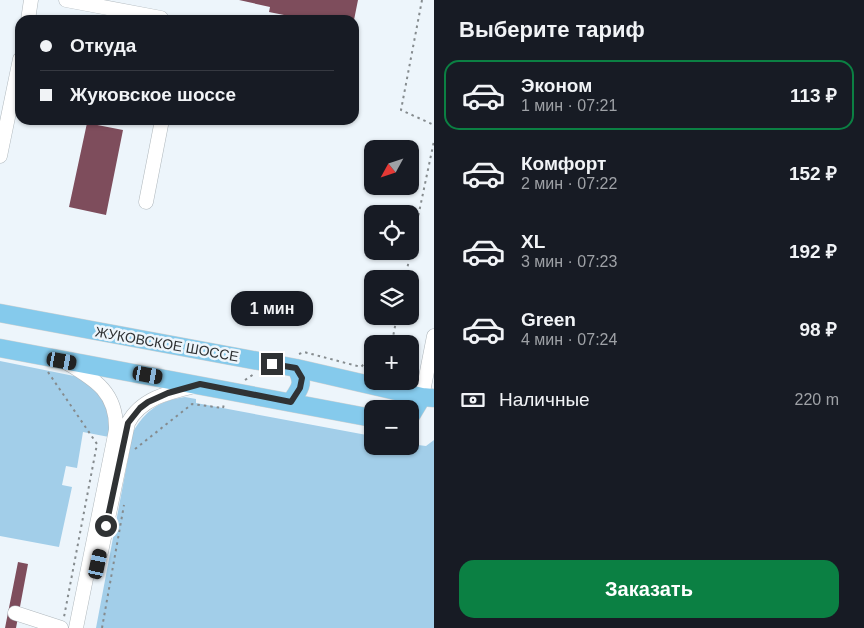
<!DOCTYPE html>
<html lang="ru">
<head>
<meta charset="utf-8">
<style>
	body { margin:0; font-family:Helvetica,sans-serif; background:#242831; color:#f1f3f6; height:100vh; display:flex; flex-direction:column; font-size:19px; white-space:nowrap }
	* { box-sizing:border-box; margin:0 }
	p { font-size:16px; color:#9ea1a6 }
	.icon { flex:none; width:28px; height:28px; fill:none; stroke:currentColor; stroke-width:2; stroke-linecap:round; stroke-linejoin:round }
	.map { position:relative; flex:1; overflow:hidden }
	.panel { display:flex; flex-direction:column; background:#171b24; width:430px }
	.panel>* { flex:none }
	.top-card { position:absolute; left:15px; top:15px; width:344px; height:110px; border-radius:15px; box-shadow:0 1px 4px #0004; display:grid; align-content:center; height:110px; padding:0 25px; background:#171b24 }
	.needle { width:32px; rotate:230deg }
	.fabs { position:absolute; left:364px; top:140px; display:grid; gap:10px }
	.fabs a { display:grid; place-items:center; width:55px; height:55px; border-radius:10px; background:#171b24; box-shadow:0 1px 4px #0004; font-size:25px }
	.end { position:absolute; width:22px; height:22px; margin:-11px; border:6px solid #2f3234; background:#fff; box-shadow:0 0 0 2px #fff }
	.from { border-radius:50% }
	.bubble { position:absolute; height:35px; border-radius:15px; background:#171b24; box-shadow:0 1px 4px #0004; font-size:16px; font-weight:700; line-height:35px; text-align:center }
	.car { position:absolute; width:15px; height:30px; margin:-15px -8px; border-radius:6px; box-shadow:0 0 4px 1px #0007; background:linear-gradient(#222 24%,#8ab4d8 0 40%,#222 0 76%,#8ab4d8 0 86%,#222 0) }
	.top-card b { display:flex; align-items:center; gap:18px; height:48px; font-size:19px }
	.top-card b+b { border-top:1px solid #363941 }
	.top-card i { width:12px; height:12px; background:#f1f3f6 }
	ul { padding:0; list-style:none }
	li { display:flex; align-items:center; gap:15px; height:70px; margin:0 10px 8px; padding:0 15px; border:2px solid transparent; border-radius:15px }
	li div { flex:1 }
	li b { display:block; font-size:19px }
	li em { font-style:normal; font-weight:700 }
	li.current { border-color:#0b8043 }
	li>.icon { width:45px; height:45px; stroke-width:1.5 }
	h2 { padding:0 25px; font-size:22px; line-height:60px }
	.pay { display:flex; align-items:center; gap:12px; height:55px; padding:0 25px; font-size:19px }
	.pay p { margin-inline-start:auto }
	.cta { display:flex; gap:10px; margin-top:auto; padding:10px 25px }
	.cta a { flex:1; height:58px; border-radius:15px; background:#0b8043; color:#fff; font-size:20px; font-weight:700; line-height:58px; text-align:center }
	main { display:flex; flex:1; min-height:0 }
	.map>svg:first-child { display:block }
	.green { fill:#a2cee9 }
	.building { fill:#7e4d5c }
	.lines { fill:none; stroke-linecap:round; stroke-linejoin:round }
	.minor-casing { stroke:#b0b8bd; stroke-width:15 }
	.major-casing { stroke:#d1d2d2; stroke-width:19 }
	.path { stroke:#858b8e; stroke-width:2; stroke-dasharray:2.5 4; stroke-linecap:butt }
	.minor { stroke:#fff; stroke-width:14 }
	.major { stroke:#85caec; stroke-width:18 }
	.route { stroke:#2f3234; stroke-width:6 }
	.labels { text-anchor:middle; stroke-width:5; stroke-linejoin:round; paint-order:stroke }
	.street-label { font-size:14px; fill:#2f3234; stroke:#edf5fb }
</style>
</head>
<body>
<main>
<div class="map">
<svg width="434" height="628" viewBox="0 0 434 628">
	<rect width="100%" height="100%" fill="#edf5fb"/>
	<!-- green -->
	<path class="green" d="M0,361L79,377L97,389L111,414L109,437L83,432L77,468L66,466L62,485L72,487L59,547L0,536Z
		M185,397L196,399V403L372,436V446H410V444L426,446L434,440V628H96L133,432C146,410 159,401 185,397Z"/>
	<!-- building -->
	<path class="building" d="M239,0H358L354,20H309L269,12L270,7Z
		M87,123L123,130L106,215L69,207Z
		M18,562L28,564L16,628H5Z"/>
	<g class="lines">
		<defs>
			<path id="minor" d="M66,0L161,18
				M28,20L31,0
				M0,156L20,59
				M146,202L162,120
				M67,363C96,380 117,393 116,430L76,628
				M422,397L434,336
				M101,552L128,423C141,398 170,392 195,386
				M15,613L61,628"/>
			<path id="major" d="M0,313L296,368L422,397L434,398
				M0,348L372,418
				M291,402C300,388 305,384 296,368
				M410,417L422,397"/>
		</defs>
		<!-- minor casing -->
		<use href="#minor" class="minor-casing"/>
		<!-- major casing -->
		<use href="#major" class="major-casing"/>
		<!-- path -->
		<path class="path" d="M422,0L401,110L434,125
			M405,279L434,141
			M385,344L393,337L397,316
			M299,354L304,352L361,367L372,356
			M48,372L97,444L64,617
			M245,380L254,374
			M135,449L192,404L223,408L224,404
			M102,628L124,505"/>
		<!-- minor -->
		<use href="#minor" class="minor"/>
		<!-- major -->
		<use href="#major" class="major"/>
	</g>
	<g class="lines">
		<!-- route -->
		<path class="route" d="M106,526L128,423L140,408L148,402L168,393L200,384L291,402L300,388L302,378L296,368L272,364"/>
	</g>
	<g class="labels">
		<!-- street labels -->
		<g class="street-label">
			<text transform="translate(167 344) rotate(10)" y="5">ЖУКОВСКОЕ ШОССЕ</text>
		</g>
	</g>
</svg>
<div class="fabs">
<a><svg class="needle" viewBox="-14 -14 28 28"><path d="M0-13l5 13h-10z" fill="#e53935"/><path d="M0 13l5-13h-10z" fill="#9ea1a6"/></svg></a>
<a><svg class="icon" aria-label="locate" viewBox="0 0 24 24"><circle cx="12" cy="12" r="6"/><path d="M12 2v4M12 18v4M2 12h4M18 12h4"/></svg></a>
<a><svg class="icon" aria-label="layers" viewBox="0 0 24 24"><path d="M12 4l9 5-9 5-9-5zM3 14l9 5 9-5"/></svg></a>
<a>+</a>
<a>−</a>
</div>
<i class="end from" style="left:106px;top:526px"></i>
<i class="end" style="left:272px;top:364px"></i>
<div class="bubble" style="left:231px;top:291px;width:82px">1 мин</div>
<i class="car" style="left:62px;top:361px;rotate:100deg"></i>
<i class="car" style="left:148px;top:375px;rotate:100deg"></i>
<i class="car" style="left:98px;top:564px;rotate:12deg"></i>
<div class="top-card">
<b><i class="from"></i>Откуда</b>
<b><i></i>Жуковское шоссе</b>
</div>
</div>
<section class="panel">
<h2>Выберите тариф</h2>
<ul>
<li class="current"><svg class="icon" aria-label="car" viewBox="0 0 24 24"><path d="M5 17H2v-5l4-1 3-4h7l3 4 3 1v5h-3M9 17h6M6 11h13"/><circle cx="7" cy="17" r="2"/><circle cx="17" cy="17" r="2"/></svg><div><b>Эконом</b><p>1 мин · 07:21</p></div><em>113 ₽</em></li>
<li><svg class="icon" aria-label="car" viewBox="0 0 24 24"><path d="M5 17H2v-5l4-1 3-4h7l3 4 3 1v5h-3M9 17h6M6 11h13"/><circle cx="7" cy="17" r="2"/><circle cx="17" cy="17" r="2"/></svg><div><b>Комфорт</b><p>2 мин · 07:22</p></div><em>152 ₽</em></li>
<li><svg class="icon" aria-label="car" viewBox="0 0 24 24"><path d="M5 17H2v-5l4-1 3-4h7l3 4 3 1v5h-3M9 17h6M6 11h13"/><circle cx="7" cy="17" r="2"/><circle cx="17" cy="17" r="2"/></svg><div><b>XL</b><p>3 мин · 07:23</p></div><em>192 ₽</em></li>
<li><svg class="icon" aria-label="car" viewBox="0 0 24 24"><path d="M5 17H2v-5l4-1 3-4h7l3 4 3 1v5h-3M9 17h6M6 11h13"/><circle cx="7" cy="17" r="2"/><circle cx="17" cy="17" r="2"/></svg><div><b>Green</b><p>4 мин · 07:24</p></div><em>98 ₽</em></li>
</ul>
<div class="pay"><svg class="icon" aria-label="cash" viewBox="0 0 24 24"><path d="M3 7h18v10H3z"/><circle cx="12" cy="12" r="2"/></svg>Наличные<p>220 m</p></div>
<div class="cta"><a>Заказать</a></div>
</section>
</main>
</body>
</html>
